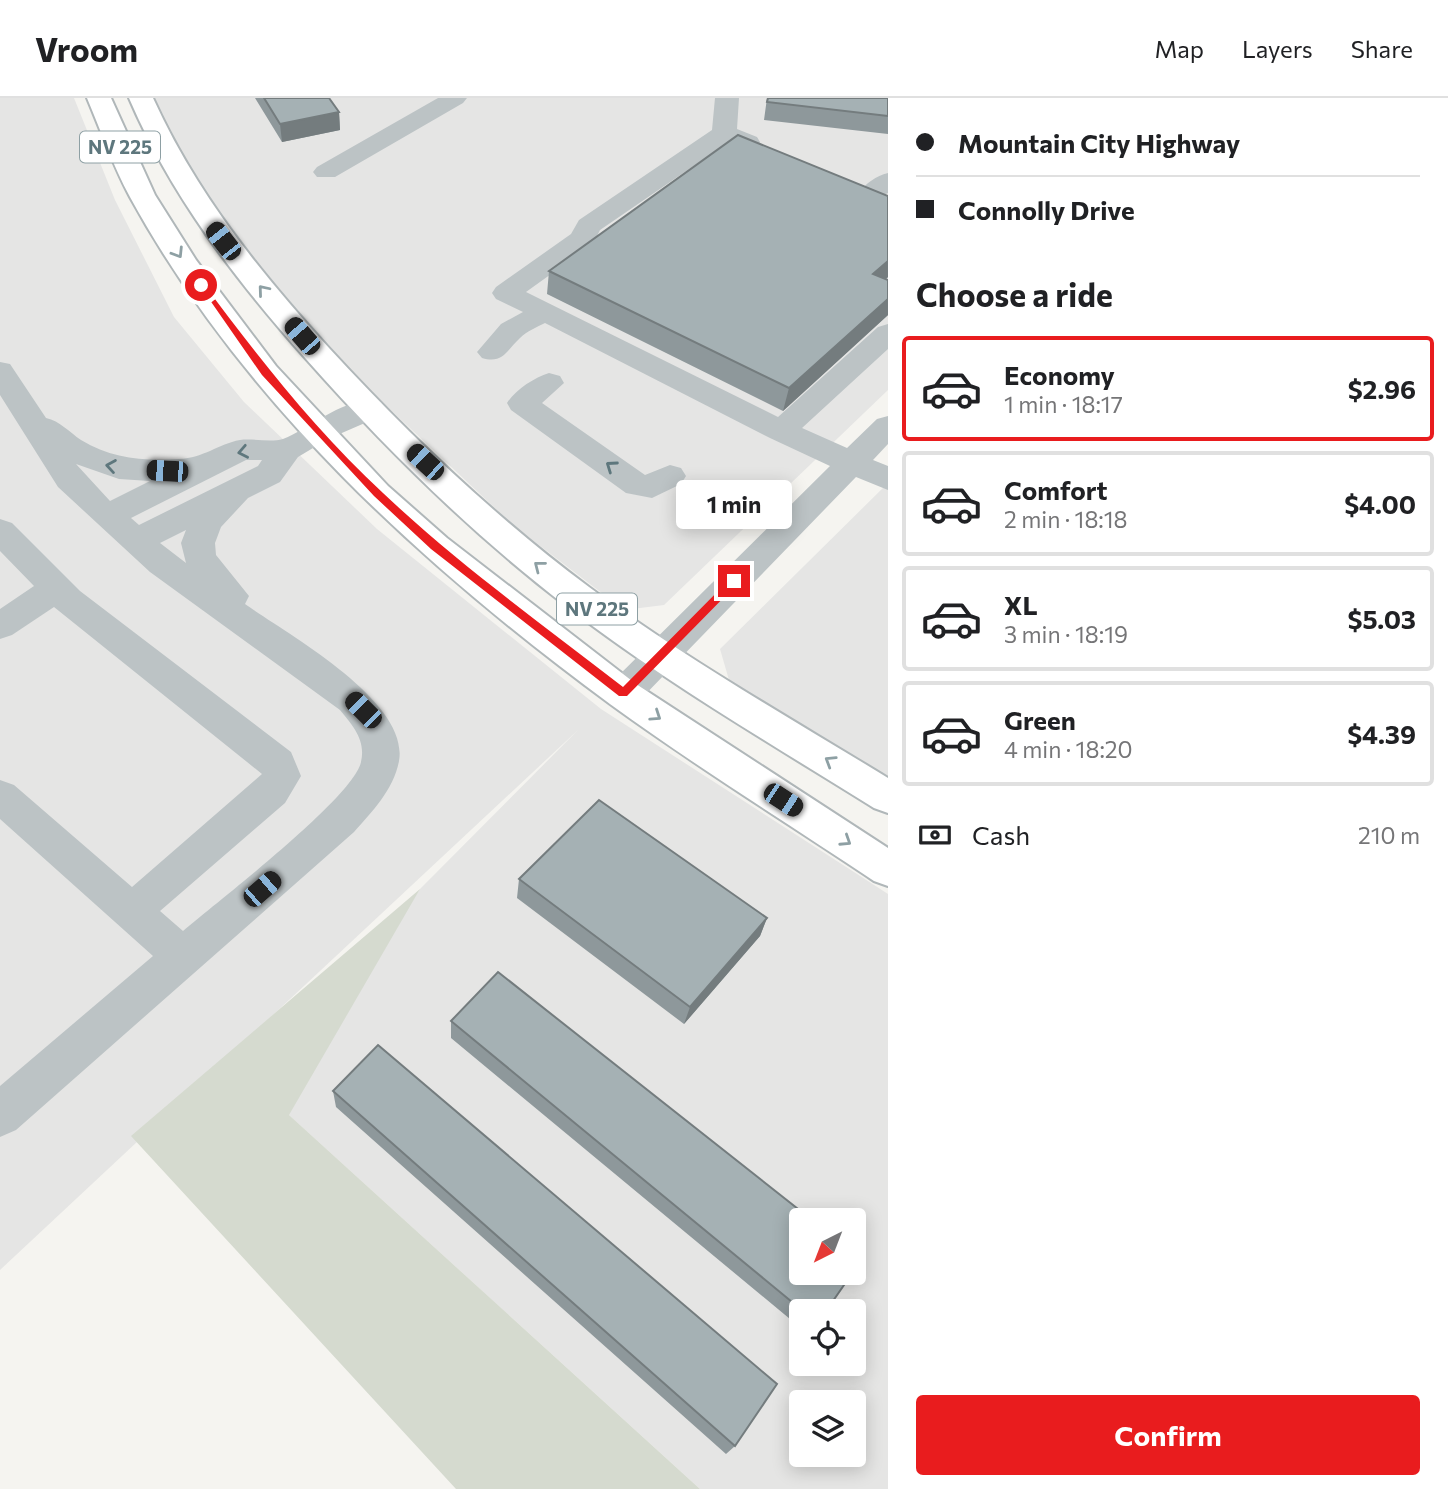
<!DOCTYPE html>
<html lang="en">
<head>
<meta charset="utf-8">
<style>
	body { margin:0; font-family:Commissioner,sans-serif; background:#f2f2f2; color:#202124; height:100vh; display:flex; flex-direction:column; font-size:26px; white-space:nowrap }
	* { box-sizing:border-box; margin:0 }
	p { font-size:23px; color:#757577 }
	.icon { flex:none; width:38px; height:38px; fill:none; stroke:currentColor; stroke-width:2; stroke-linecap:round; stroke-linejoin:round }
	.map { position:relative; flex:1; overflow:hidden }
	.panel { display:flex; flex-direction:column; background:#fff; width:560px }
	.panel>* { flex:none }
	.banner { display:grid; align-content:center; height:154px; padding:0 28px; background:#fff }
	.needle { width:46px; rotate:222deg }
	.controls { position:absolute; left:789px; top:1110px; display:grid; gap:14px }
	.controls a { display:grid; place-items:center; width:77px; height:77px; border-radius:7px; background:#fff; box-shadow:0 4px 18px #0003; font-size:35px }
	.end { position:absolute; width:32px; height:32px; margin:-16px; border:9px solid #e91c1e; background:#fff; box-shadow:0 0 0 4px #fff }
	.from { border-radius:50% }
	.bubble { position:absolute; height:49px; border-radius:7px; background:#fff; box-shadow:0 4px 18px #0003; font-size:23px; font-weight:700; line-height:49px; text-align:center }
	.car { position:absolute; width:21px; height:42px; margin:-21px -10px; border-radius:9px; box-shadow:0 0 5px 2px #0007; background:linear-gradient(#222 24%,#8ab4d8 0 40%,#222 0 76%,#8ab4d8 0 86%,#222 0) }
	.banner b { display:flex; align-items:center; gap:24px; height:66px; font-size:26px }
	.banner b+b { border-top:2px solid #e0e0e0 }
	.banner i { width:18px; height:18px; background:#202124 }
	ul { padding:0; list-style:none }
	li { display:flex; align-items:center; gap:21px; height:105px; margin:0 14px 10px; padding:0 14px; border:4px solid #e0e0e0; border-radius:7px }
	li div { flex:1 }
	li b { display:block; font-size:26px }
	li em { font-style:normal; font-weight:700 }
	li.current { border-color:#e91c1e }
	li>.icon { width:63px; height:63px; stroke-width:1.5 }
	h2 { padding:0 28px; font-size:32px; line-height:84px }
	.pay { display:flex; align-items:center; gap:18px; height:77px; padding:0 28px; font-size:26px }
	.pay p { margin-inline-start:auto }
	.cta { display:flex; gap:14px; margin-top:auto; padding:14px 28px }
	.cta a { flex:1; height:80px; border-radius:7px; background:#e91c1e; color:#fff; font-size:28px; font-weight:700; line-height:80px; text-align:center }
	header { display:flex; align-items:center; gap:42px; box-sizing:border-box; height:98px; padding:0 35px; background:#fff; border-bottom:2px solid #e0e0e0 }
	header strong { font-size:33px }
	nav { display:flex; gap:38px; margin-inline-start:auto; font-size:24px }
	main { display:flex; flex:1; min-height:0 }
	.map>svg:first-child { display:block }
	.built { fill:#e5e5e4; fill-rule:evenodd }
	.green { fill:#d5dacf }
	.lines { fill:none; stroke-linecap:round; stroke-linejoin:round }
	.major-casing { stroke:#b0b7b9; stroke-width:4 }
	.minor { fill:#bcc3c5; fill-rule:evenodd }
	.major { fill:#fff; fill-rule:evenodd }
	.wall { fill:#8e989b }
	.shaded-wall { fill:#747c7e }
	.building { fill:#a5b1b4; stroke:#747c7e; stroke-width:2 }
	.oneway { stroke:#8ea0a4 }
	.oneway2 { stroke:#5e777d }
	.route { fill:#e91c1e }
	.labels { text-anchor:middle; stroke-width:7; stroke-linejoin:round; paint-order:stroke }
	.shield { fill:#fff; stroke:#8ea0a4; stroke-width:2 }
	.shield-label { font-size:19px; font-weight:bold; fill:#5e777d }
</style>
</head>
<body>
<header>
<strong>Vroom</strong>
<nav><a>Map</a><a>Layers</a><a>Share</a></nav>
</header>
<main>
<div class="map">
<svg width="888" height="1391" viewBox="0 0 888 1391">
	<rect width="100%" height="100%" fill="#f5f4f0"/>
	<!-- built -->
	<path class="built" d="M0,0H74L115,102L174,219L244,304L377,431L601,611L888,796V1391H700L279,1008L420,791L578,632L0,1172ZM802,1122H854V1174H802ZM802,1213H854V1265H802ZM802,1304H854V1356H802Z
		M155,0H888V292L664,507L624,512L514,428L344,268L234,142L179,60Z
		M888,385V679L729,582L720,551Z"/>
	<!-- green -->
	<path class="green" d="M420,791L289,1017L700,1391H456L131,1038Z"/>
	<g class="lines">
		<defs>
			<path id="major" d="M87,0H111L155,97L196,162L276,268L388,388L447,440L636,586L888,750V788L874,783C786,724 695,668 610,606C423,468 243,305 130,99C113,68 101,33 87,0Z
				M129,0H153C196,95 259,173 329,250C408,336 495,419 589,489C684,560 787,618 888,680V715L874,710C770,645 663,583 566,508C471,435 385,350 306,261C235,181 171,98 129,0Z"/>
		</defs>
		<!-- major casing -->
		<use href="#major" class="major-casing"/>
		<!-- minor -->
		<path class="minor" d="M438,0H467L463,5L335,79H317L313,74L317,69Z
			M715,0H739L737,31L757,39L760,44L757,49L748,51L727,45L600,132L593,146L526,194L778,319L878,229L888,226V251L802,330L847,350L877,321L888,318V346L873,362L888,368V392L856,379L636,606L623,610L610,606L605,596L610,586L830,368L770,340L545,225C537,229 527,233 520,240C506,253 503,266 482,260L477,254L501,226L523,214L496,201L492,195L496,189L571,136L579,122L712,32Z
			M888,75V95L872,103L863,101L859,95C866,85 876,78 888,75Z
			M0,264L10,266L46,320C60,323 69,334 81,342C112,361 144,363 179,361C204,360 218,346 240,342C253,340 270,345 283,341C312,330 348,295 381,304L385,311L381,318L328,341L298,359L280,384L248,400L221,429L215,445L216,457L249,498L245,506C287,536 410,603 399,663C394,691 372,714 354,734L16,1032L0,1039V988L153,858L0,721V682L14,687L132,789L262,676L54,509L12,537L0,541V511L34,488L0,453V421L12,425L80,493L291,654L301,678L285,705L160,813L183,833C217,804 353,700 361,664C366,642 353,628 340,612L150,474L58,389L0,297ZM246,362H262L258,368L139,427L131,420ZM76,366L119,381L150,383L110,403ZM186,432L181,445L186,465L160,445Z
			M549,275L560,278L564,285L542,305L645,377L670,367L681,370L686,378L681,386L652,400L626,395L511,312L507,305C516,291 534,280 549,275Z"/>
		<!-- major -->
		<use href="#major" class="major"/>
	</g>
	<!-- wall -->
	<path class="wall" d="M255,0H329L339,14L340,32L282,44Z
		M767,0H888V36L764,22Z
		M888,98V179L886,181L888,182V217L783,313L547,196L549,173Z
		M519,781L767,820L760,838L684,926L517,800Z
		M451,923L826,1213H802V1231L451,940Z
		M333,993L735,1348L726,1356L336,1009Z"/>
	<!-- shaded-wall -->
	<path class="shaded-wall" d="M339,14L340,32L282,44L280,26Z
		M888,163V179L866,199L873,176Z
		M888,201V217L783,313L789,290Z
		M767,820L760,838L684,926L690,909Z"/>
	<!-- building -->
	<path class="building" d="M264,0H329L339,14L280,26Z
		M768,0H888V18L767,4Z
		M738,37L888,98V163L873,176L888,182V201L789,290L549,173Z
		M599,702L767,820L690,909L519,781Z
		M498,874L812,1122H802V1174H853L826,1213H803L451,923Z
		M378,947L777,1286L735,1348L333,993Z
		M854,1155L862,1162L854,1173Z"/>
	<!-- one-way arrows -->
	<defs><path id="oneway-chevron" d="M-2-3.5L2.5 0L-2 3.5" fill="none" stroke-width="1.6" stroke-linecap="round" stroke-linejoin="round" transform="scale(1.75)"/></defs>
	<g class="oneway">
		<use href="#oneway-chevron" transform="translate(178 155) rotate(58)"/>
		<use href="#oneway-chevron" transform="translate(263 192) rotate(-130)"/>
		<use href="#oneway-chevron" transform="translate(539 468) rotate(-142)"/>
		<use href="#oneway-chevron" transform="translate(656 618) rotate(34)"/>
		<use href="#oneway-chevron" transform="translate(830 663) rotate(-148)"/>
		<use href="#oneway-chevron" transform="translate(846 743) rotate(33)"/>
	</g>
	<g class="oneway2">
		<use href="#oneway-chevron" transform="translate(243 354) rotate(169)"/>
		<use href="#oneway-chevron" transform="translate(111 368) rotate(-171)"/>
		<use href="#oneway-chevron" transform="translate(611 368) rotate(-145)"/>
	</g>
	<!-- route -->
	<path class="route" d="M198,185H203C258,259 315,332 383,395C458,466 542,526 623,589L731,480L740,483L627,598H619L431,451L374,398L262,277Z"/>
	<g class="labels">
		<!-- shield labels -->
		<g class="shield">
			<rect x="80" y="33.5" width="80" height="31" rx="5"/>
			<rect x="557" y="495.5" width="80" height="31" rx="5"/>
		</g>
		<g class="shield-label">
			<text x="120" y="56">NV 225</text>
			<text x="597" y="518">NV 225</text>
		</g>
	</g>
</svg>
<div class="controls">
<a><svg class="needle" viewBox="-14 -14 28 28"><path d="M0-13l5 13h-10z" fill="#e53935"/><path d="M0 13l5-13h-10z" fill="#757577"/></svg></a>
<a><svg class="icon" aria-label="locate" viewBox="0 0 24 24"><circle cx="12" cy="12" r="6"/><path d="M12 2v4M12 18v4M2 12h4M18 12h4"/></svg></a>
<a><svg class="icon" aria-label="layers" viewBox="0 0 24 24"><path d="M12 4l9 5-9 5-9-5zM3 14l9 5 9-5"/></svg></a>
</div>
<i class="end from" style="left:201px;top:187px"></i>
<i class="end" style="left:734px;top:483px"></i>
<div class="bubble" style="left:676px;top:382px;width:116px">1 min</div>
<i class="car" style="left:223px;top:143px;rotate:322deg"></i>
<i class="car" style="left:302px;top:238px;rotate:319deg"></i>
<i class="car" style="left:425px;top:364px;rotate:313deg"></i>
<i class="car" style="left:167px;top:373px;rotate:273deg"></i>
<i class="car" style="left:363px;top:612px;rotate:315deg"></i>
<i class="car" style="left:783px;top:702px;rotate:123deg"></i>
<i class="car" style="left:262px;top:791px;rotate:49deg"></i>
</div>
<section class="panel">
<div class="banner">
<b><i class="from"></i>Mountain City Highway</b>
<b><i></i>Connolly Drive</b>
</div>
<h2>Choose a ride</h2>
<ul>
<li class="current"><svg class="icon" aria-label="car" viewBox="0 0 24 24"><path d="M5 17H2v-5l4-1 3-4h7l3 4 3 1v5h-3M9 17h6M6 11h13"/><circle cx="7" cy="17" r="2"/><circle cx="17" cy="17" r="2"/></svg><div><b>Economy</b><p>1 min · 18:17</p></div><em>$2.96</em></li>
<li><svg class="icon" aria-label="car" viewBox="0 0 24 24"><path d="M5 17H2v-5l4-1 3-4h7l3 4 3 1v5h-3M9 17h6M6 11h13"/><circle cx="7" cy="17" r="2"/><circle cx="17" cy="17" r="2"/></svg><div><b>Comfort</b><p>2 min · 18:18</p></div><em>$4.00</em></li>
<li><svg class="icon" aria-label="car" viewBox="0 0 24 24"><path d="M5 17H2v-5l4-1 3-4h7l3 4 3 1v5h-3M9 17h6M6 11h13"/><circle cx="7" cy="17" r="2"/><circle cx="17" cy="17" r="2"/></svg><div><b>XL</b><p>3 min · 18:19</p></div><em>$5.03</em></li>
<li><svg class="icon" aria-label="car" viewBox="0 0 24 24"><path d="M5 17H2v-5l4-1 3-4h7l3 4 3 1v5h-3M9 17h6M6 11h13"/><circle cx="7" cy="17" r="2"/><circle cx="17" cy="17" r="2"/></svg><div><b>Green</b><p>4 min · 18:20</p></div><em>$4.39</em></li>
</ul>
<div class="pay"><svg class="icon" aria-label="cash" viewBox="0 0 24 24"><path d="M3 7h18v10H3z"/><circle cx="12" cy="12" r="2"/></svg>Cash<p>210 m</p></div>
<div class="cta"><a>Confirm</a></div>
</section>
</main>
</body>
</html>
